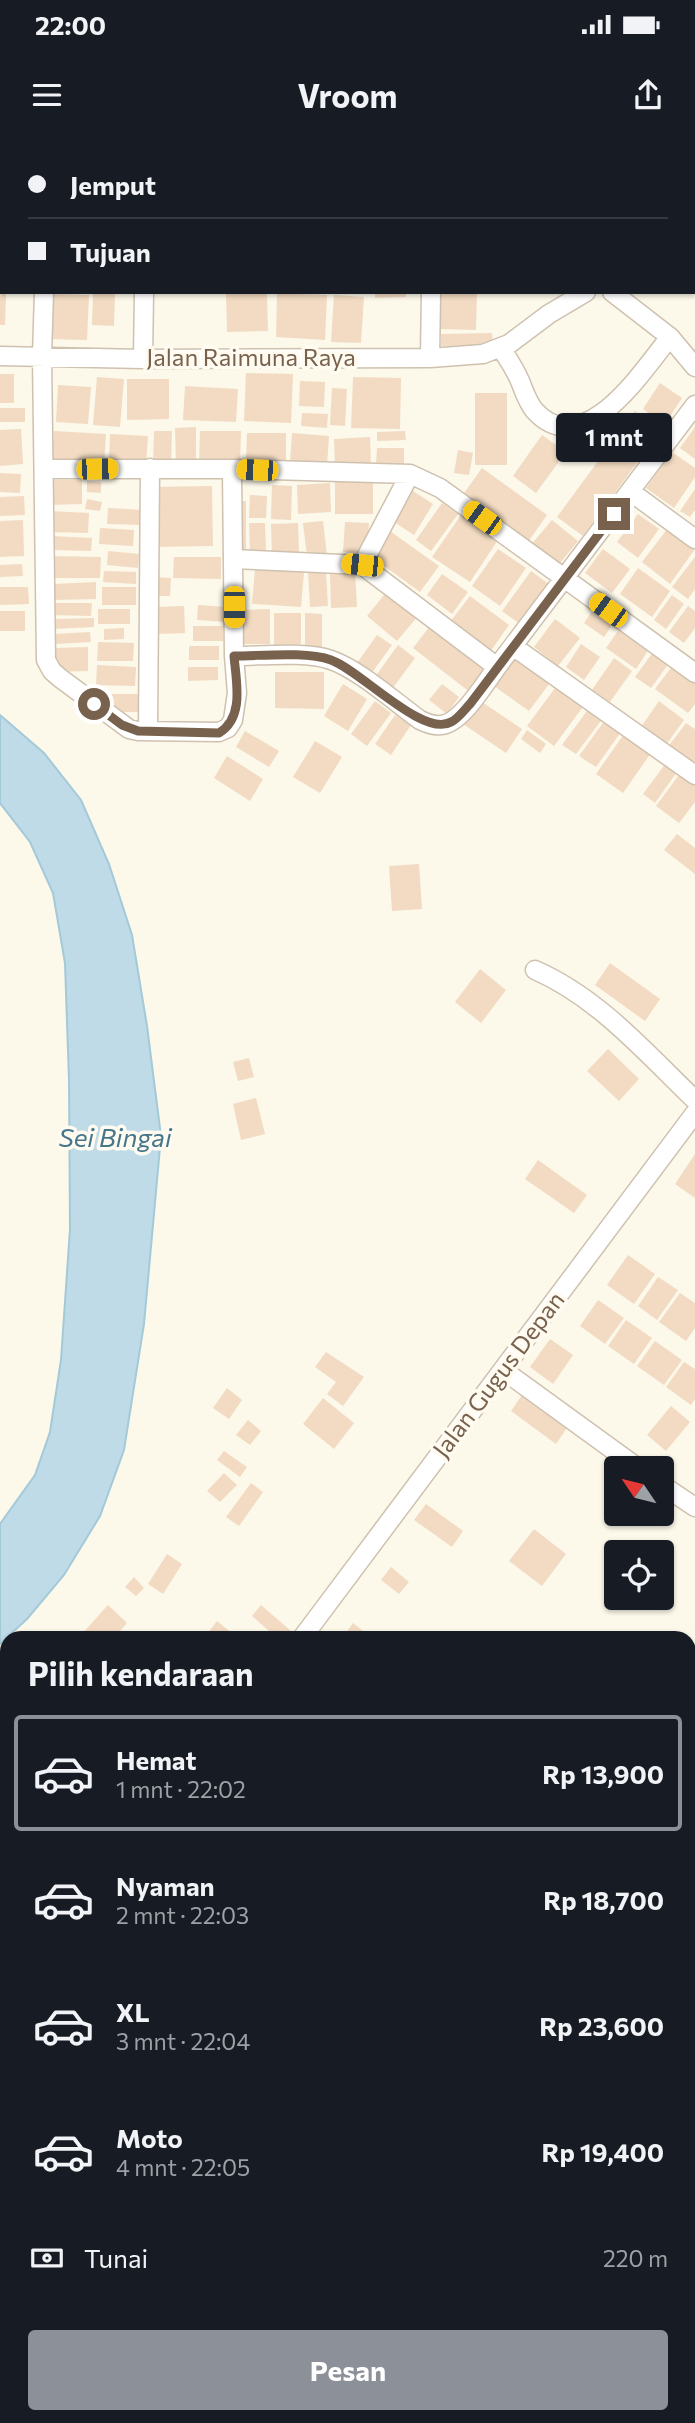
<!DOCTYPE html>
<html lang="id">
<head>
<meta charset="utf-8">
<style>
	body { margin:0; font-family:Commissioner,sans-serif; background:#20242c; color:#f1f3f6; height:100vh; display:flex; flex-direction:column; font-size:26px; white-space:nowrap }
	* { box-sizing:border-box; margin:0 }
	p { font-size:23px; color:#9ea1a6 }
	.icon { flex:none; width:38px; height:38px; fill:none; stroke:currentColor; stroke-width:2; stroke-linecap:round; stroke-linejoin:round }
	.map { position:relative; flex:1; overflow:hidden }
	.sheet { position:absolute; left:0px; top:1491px; width:696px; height:793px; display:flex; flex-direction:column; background:#171b24; border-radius:21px 21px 0 0; box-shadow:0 2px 5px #0004 }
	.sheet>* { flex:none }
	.hud { position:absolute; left:0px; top:0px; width:696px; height:154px; box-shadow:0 2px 5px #0004; display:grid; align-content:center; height:154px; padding:0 28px; background:#171b24 }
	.needle { width:46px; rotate:305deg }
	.controls { position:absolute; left:604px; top:1316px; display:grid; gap:14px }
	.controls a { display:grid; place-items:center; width:70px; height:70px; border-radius:7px; background:#171b24; box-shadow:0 2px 5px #0004; font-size:35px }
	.end { position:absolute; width:32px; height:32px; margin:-16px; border:9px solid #78624d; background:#fff; box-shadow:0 0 0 4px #fff }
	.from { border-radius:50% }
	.bubble { position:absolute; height:49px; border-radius:7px; background:#171b24; box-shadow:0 2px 5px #0004; font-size:23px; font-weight:700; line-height:49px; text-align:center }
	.car { position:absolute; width:21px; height:42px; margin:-21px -10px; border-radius:9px; box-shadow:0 0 5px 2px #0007; background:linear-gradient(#f5c518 24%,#345 0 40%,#f5c518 0 76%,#345 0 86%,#f5c518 0) }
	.hud b { display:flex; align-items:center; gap:24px; height:66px; font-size:26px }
	.hud b+b { border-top:2px solid #363941 }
	.hud i { width:18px; height:18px; background:#f1f3f6 }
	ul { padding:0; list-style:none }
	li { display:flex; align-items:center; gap:21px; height:116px; margin:0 14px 10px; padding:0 14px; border:4px solid transparent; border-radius:7px }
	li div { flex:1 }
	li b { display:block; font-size:26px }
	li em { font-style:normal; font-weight:700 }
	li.current { border-color:#8c9099 }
	li>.icon { width:63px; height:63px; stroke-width:1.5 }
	h2 { padding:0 28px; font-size:32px; line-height:84px }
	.pay { display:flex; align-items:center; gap:18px; height:77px; padding:0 28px; font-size:26px }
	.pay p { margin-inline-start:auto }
	.action { display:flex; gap:14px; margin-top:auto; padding:14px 28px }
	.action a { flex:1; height:80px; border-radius:7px; background:#8c9099; color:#fff; font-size:28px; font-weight:700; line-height:80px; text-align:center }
	.status { display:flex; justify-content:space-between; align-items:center; height:49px; padding:0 35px; background:#171b24; direction:ltr }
	.status svg { height:19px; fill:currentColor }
	header { display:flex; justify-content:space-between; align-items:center; height:91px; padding:0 28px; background:#171b24; font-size:32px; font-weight:700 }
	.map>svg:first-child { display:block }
	.water { fill:#bedbe7; stroke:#a4c9d9; stroke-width:2 }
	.building { fill:#f2dbc2 }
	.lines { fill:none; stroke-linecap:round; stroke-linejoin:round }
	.minor-casing { stroke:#cfc1af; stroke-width:21 }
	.minor { stroke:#fff; stroke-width:18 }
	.route { stroke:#78624d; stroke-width:9 }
	.labels { text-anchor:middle; stroke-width:7; stroke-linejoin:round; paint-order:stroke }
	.street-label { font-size:24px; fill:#78624d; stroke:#fffbf1 }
	.water-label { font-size:26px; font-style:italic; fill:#46768b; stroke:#fffbf1 }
</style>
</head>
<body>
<div class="status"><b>22:00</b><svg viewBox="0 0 49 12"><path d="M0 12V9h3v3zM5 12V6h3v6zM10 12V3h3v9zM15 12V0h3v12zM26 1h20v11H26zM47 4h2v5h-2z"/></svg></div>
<header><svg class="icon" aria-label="menu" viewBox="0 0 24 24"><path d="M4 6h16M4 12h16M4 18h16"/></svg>Vroom<svg class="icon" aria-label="share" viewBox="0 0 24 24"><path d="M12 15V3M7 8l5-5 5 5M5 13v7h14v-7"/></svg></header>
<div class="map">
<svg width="695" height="2283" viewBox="0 0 695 2283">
	<rect width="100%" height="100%" fill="#fcf8ea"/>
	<!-- water -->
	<path class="water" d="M0,575L44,613L81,660L109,724L132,795L147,886L161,996L144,1184L124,1310L100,1376L64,1435L27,1479L0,1504V1384L35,1335L50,1292L61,1220L70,1089L69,940L65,823L53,753L30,702L0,663Z"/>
	<!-- building -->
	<path class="building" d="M93,152H115L114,186L92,185Z
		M375,152H406V157L375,158Z
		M440,152H477L476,190L439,189Z
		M277,153L327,155L325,200L276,197Z
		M0,154H6L5,185H0Z
		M53,154L89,155L87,200L51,199Z
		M226,154H267L268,191L227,192Z
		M334,155L364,157L361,203L331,202Z
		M492,193L493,205L441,206V194Z
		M246,233L293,234L291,283L244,281Z
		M0,234H14V263H0Z
		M97,237L124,239L120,287L93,285Z
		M353,237L401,238L400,289L351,288Z
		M127,239H169V279L127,280Z
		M300,241L325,242L324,267L299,266Z
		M660,243L682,258L665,284L643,269Z
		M58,245L91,247L88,284L56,282Z
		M185,246L238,249L236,282L183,280Z
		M332,248L347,249L345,286L330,285Z
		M475,253H507V325H475Z
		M0,268H25V282H0Z
		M635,271L661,290L583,396L557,377Z
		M302,273L328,274L327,288L301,286Z
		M196,287V325H176L175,288Z
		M695,287V319L680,308Z
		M21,289L23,324L0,326V290Z
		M54,291L106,294L104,324L52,321Z
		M154,291H172L171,325H153Z
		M200,291H241L240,325L199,324Z
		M405,291L406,300L377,301V292Z
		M247,293H286V321H246Z
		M292,293L329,296L327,326L290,323Z
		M110,294L148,296L146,325L109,323Z
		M542,295L566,312L536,353L513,336Z
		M370,297L371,325L335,326L334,299Z
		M377,308H404V324H376Z
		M458,310L473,313L469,335L454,333Z
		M672,312L695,328V337L674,368L646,348Z
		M482,328L547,375L528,402L462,356Z
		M0,333L21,334L20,353L0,352Z
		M49,340H82V364L49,365Z
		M87,341L101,342V353L87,352Z
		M335,341H373V374H335Z
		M330,343L331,372L298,374L297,345Z
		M272,345L292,346L291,380L271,379Z
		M212,346L213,406L152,407V347Z
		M410,349L433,364L414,395L391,380Z
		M695,349V370L690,377L680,371Z
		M250,355L267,356L266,378H249Z
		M24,356L25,375L0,376V357Z
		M87,359L102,362L100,371L85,369Z
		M236,361H246V413H236Z
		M442,363L458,374L431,411L416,400Z
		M108,368L142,370L141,385L107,384Z
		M49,371L89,373L88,393L47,392Z
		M638,374L659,389L638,418L617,402Z
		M461,375L498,400L470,442L432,417Z
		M23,380L24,416L0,417V381Z
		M552,380L578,401L557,427L530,406Z
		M323,381L327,415L307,417L303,383Z
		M345,382L369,383L367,413L343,412Z
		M249,383H265L266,411H250Z
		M298,383L299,414L272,415L271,384Z
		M100,388L134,390L133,406L99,404Z
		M668,388L695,409L670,444L642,422Z
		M387,389L439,426L420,452L369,415Z
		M51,396L92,398L91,411L51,410Z
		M498,409L526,428L500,466L472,446Z
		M603,409L630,429L612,453L585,433Z
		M108,411L139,414L138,428L107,425Z
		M49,416L101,417L100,438H48Z
		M174,417H221V439L173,438Z
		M695,417V449L688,459L672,447Z
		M22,424L23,436L0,437V425Z
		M638,428L670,451L652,477L620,454Z
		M255,429L304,432L301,467L252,464Z
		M326,430L328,466L310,467L308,431Z
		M104,431L136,432V444L103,442Z
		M355,431L357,467L331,468L330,432Z
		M531,431L550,445L520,484L502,471Z
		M442,434L468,452L452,474L427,455Z
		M154,437L171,438L170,456H153Z
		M96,442V459L54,460V444Z
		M0,447H28L29,464L0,465Z
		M102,447H136V465H102Z
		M388,450L418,476L397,501L367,476Z
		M672,455L684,464L666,489L654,480Z
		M470,456L509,485L490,512L450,482Z
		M52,463H92L91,476L52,475Z
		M198,465L227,467L226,482L197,480Z
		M184,466L185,493L157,494V467Z
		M688,466L695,471V488L684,503L669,492Z
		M595,467L615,481L604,497L584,483Z
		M98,469H130V484H98Z
		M270,469V504H241V470Z
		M0,471H25V491H0Z
		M274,473H301V504L274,505Z
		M305,473L322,474V509H305Z
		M94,478V487L53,489V479Z
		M555,479L580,498L558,526L534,507Z
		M433,482L491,528L471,553L413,508Z
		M622,485L651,506L636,529L606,508Z
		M193,486H223V501H193Z
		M124,488V499L104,500V489Z
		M90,492L91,502L54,504V494Z
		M377,495L392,505L371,534L357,523Z
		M98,502L134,503L133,521H97Z
		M581,504L600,517L584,540L566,527Z
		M398,505L415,518L392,549L375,537Z
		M189,506H219V520H189Z
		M88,507V531L54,532V508Z
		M656,508L672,519L651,548L635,537Z
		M514,518L549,544L529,571L494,546Z
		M614,518L632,531L610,562L592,550Z
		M676,521L695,534V564L688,573L655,549Z
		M97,525L136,527L135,546L96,545Z
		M188,527H218V540L188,541Z
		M275,532H324V569L275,568Z
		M343,544L367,559L348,591L324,576Z
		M442,544L459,557L447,574L429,560Z
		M558,544L585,564L554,606L527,586Z
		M107,554H139V572H107Z
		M479,560L522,589L506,613L463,584Z
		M375,561L391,573L367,606L351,594Z
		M659,561L684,580L666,605L641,587Z
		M589,568L603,578L576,614L562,605Z
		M395,575L411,585L391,615L375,604Z
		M605,580L621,592L596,627L579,616Z
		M686,583L695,589V621L692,626L667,608Z
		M527,590L546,604L540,613L521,599Z
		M245,591L279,611L269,627L236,607Z
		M624,594L651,613L623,653L596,634Z
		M315,601L342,617L320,653L293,637Z
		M227,616L263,639L250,661L214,638Z
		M666,623L677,632L655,663L643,654Z
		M681,632L695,643V662L679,683L656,666Z
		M677,694L695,708V734L664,710Z
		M419,724L422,769L392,771L389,726Z
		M610,823L660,859L645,881L595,845Z
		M480,829L506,850L481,883L455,862Z
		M608,909L639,939L619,961L587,931Z
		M249,918L254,937L238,941L233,922Z
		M256,958L265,994L241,1000L233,964Z
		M695,1014V1058L675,1044Z
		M538,1020L587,1055L574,1073L525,1039Z
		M628,1115L655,1134L634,1164L607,1145Z
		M658,1137L678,1150L657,1180L638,1166Z
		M680,1153L695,1163V1188L686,1201L659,1182Z
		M598,1160L624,1178L605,1204L580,1186Z
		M626,1180L652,1198L634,1224L608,1206Z
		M550,1199L573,1215L553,1244L530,1227Z
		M655,1201L682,1220L664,1245L637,1226Z
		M326,1212L364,1237L343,1266L327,1254L336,1242L315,1227Z
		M684,1222L695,1229V1259L691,1265L666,1247Z
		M227,1248L242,1260L229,1279L213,1268Z
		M524,1252L569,1285L556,1304L511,1271Z
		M323,1258L354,1283L334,1309L303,1284Z
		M671,1266L690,1282L666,1311L647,1295Z
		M248,1280L261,1291L250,1305L236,1295Z
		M224,1311L247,1327L240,1337L217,1320Z
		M224,1333L237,1345L220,1362L207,1351Z
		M251,1343L263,1352L239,1386L226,1377Z
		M426,1364L463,1391L452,1407L414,1380Z
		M534,1389L566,1414L542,1446L509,1421Z
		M167,1414L182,1424L163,1454L148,1444Z
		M391,1427L409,1442L399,1454L381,1440Z
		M134,1437L144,1448L136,1456L125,1447Z
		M108,1465L127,1483L114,1498H84L81,1495Z
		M261,1465L291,1491L285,1498H277L252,1476Z
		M217,1481L238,1498H204Z
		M353,1483L372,1498L343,1497Z"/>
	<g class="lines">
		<defs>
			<path id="minor" d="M597,0L600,2
				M49,2V0
				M144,2V0
				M231,2V0
				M330,2V0
				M431,2V0
				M695,15V14
				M0,95H2
				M44,152L42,216L46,520L52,531L60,538L129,589L138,591L219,592L228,588L233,580L237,553L234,516L232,329
				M612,152L670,197L695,227
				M501,208C508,219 515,229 520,241C524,251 527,261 534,270C583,325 643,230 670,197
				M0,216L143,219L430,218L483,214L509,204L549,174L586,152
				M430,218L431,152
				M143,219L144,152
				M45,329H232L410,334L440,348L695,533
				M631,352L695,399
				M233,419L362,425
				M514,507L695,635
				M234,516C261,516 306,511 331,520C358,529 395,562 420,580C426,583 434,586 441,585C461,584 486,542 497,527L362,425L410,334
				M497,527L695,265
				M148,591L150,328
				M535,830C599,858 646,913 695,960
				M503,1230L638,1328
				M662,1345L695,1367
				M302,1498L695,973
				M0,1743L7,1738"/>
		</defs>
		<!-- minor casing -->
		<use href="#minor" class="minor-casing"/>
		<!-- minor -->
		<use href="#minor" class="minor"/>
	</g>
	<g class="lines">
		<!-- route -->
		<path class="route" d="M94,564L122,585L138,591L219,593C245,577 236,541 234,516C261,516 306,511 331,520C360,530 423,598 451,582C458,579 465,569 470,564L614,374"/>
	</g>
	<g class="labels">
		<!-- street labels -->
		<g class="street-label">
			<text x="251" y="226">Jalan Raimuna Raya</text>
			<text transform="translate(499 1235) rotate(-53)" y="8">Jalan Gugus Depan</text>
		</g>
		<!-- water labels -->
		<g class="water-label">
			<text x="115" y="1007">Sei Bingai</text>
		</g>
	</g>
</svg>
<div class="controls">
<a><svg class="needle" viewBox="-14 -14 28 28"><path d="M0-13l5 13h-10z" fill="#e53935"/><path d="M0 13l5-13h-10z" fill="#9ea1a6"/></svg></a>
<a><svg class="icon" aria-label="locate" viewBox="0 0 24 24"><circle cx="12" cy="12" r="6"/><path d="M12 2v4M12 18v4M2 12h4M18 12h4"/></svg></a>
</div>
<i class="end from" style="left:94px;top:564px"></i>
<i class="end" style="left:614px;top:374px"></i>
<div class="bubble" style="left:556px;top:273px;width:116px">1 mnt</div>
<i class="car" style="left:97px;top:329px;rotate:89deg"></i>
<i class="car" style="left:257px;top:330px;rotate:272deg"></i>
<i class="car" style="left:482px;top:378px;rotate:306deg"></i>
<i class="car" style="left:362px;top:425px;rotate:276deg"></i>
<i class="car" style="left:234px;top:467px;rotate:180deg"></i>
<i class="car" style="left:608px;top:470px;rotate:306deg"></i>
<div class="hud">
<b><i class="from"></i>Jemput</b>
<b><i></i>Tujuan</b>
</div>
<section class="sheet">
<h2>Pilih kendaraan</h2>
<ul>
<li class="current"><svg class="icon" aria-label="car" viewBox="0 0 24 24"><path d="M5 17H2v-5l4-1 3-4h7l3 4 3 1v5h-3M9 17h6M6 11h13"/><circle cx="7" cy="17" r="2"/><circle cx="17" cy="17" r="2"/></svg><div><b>Hemat</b><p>1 mnt · 22:02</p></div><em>Rp 13,900</em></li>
<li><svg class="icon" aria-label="car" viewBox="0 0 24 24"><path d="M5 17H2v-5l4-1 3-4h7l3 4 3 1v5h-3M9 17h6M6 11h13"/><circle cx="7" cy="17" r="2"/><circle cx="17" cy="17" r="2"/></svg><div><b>Nyaman</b><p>2 mnt · 22:03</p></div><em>Rp 18,700</em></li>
<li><svg class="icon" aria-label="car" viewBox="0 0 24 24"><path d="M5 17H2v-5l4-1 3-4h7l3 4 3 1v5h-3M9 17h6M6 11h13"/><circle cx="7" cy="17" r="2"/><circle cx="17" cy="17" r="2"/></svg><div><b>XL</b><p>3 mnt · 22:04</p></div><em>Rp 23,600</em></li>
<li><svg class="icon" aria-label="car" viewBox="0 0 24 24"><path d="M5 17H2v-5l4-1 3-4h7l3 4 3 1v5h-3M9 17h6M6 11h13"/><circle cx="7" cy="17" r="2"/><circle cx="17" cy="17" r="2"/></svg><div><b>Moto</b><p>4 mnt · 22:05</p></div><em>Rp 19,400</em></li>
</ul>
<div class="pay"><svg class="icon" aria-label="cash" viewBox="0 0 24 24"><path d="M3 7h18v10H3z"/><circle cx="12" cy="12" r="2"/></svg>Tunai<p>220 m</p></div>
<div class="action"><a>Pesan</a></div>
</section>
</div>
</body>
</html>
